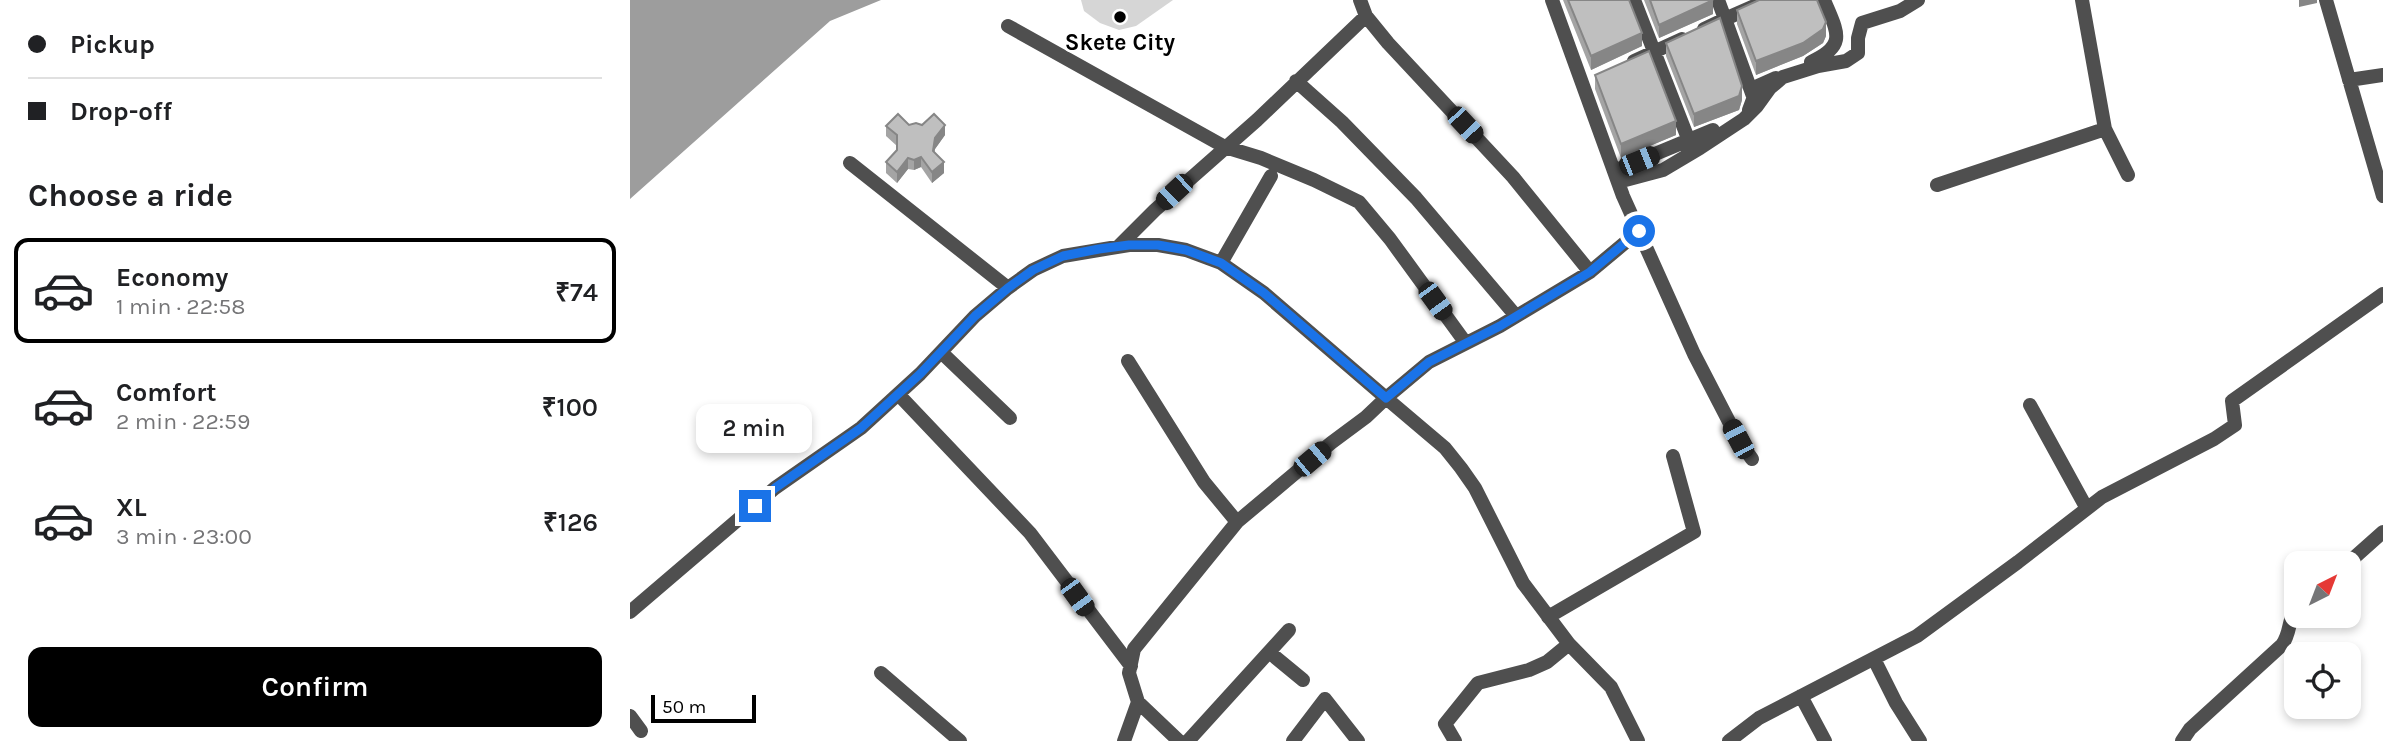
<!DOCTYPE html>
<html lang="en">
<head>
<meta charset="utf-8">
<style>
	body { margin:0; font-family:Karla,sans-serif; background:#f2f2f2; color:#202124; height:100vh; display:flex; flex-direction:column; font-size:26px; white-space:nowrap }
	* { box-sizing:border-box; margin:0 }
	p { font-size:23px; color:#757577 }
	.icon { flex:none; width:38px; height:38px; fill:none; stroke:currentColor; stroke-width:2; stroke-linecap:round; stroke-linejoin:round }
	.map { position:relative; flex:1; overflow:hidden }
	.panel { display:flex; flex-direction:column; background:#fff; width:630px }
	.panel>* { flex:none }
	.guide { display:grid; align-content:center; height:154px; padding:0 28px; background:#fff }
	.needle { width:46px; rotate:42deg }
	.controls { position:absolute; left:1654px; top:551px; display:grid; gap:14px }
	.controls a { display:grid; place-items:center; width:77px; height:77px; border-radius:14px; background:#fff; box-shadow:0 4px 10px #0003; font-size:35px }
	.scale { position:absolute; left:21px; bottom:18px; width:105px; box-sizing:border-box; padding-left:7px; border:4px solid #000; border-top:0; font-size:19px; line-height:24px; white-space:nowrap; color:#000; -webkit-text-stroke:5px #fff; paint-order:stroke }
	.end { position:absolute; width:32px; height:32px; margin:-16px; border:9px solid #1a73e8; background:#fff; box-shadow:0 0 0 4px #fff }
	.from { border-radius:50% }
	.bubble { position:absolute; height:49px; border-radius:14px; background:#fff; box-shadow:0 4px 10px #0003; font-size:23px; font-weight:600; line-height:49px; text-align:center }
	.car { position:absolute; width:21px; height:42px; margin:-21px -10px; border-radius:9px; box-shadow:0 0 5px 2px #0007; background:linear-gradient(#222 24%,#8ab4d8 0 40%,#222 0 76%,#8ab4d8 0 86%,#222 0) }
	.guide b { display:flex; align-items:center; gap:24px; height:66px; font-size:26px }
	.guide b+b { border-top:2px solid #e0e0e0 }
	.guide i { width:18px; height:18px; background:#202124 }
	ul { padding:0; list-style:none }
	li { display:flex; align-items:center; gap:21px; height:105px; margin:0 14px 10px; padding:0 14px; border:4px solid transparent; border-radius:14px }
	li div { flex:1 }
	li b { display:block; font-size:26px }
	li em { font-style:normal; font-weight:600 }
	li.on { border-color:#000 }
	li>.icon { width:63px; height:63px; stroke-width:1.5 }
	h2 { padding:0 28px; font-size:32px; line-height:84px }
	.button { display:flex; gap:14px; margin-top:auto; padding:14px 28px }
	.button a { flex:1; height:80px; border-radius:14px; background:#000; color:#fff; font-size:28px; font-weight:600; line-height:80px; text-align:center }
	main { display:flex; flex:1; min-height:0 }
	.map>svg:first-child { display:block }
	.green { fill:#d6d6d6 }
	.water { fill:#9d9d9d }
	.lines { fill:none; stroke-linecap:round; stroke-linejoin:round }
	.street { stroke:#4f4f4f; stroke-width:14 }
	.wall { fill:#a4a4a4 }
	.shaded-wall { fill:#868686 }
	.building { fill:#bfbfbf; stroke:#868686; stroke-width:2 }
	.route { stroke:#1a73e8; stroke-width:9 }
	.poi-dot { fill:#000; stroke:#fff; stroke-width:2.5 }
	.labels { text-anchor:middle; stroke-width:5; stroke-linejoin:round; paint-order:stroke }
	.poi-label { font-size:23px; font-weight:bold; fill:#000; stroke:#fff }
</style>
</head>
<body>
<main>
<section class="panel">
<div class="guide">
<b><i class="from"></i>Pickup</b>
<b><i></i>Drop-off</b>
</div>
<h2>Choose a ride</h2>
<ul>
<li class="on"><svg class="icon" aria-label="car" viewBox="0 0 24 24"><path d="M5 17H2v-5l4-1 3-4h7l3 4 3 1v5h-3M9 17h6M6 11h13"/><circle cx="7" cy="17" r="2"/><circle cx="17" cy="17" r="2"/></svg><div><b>Economy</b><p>1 min · 22:58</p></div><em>₹74</em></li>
<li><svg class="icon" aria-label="car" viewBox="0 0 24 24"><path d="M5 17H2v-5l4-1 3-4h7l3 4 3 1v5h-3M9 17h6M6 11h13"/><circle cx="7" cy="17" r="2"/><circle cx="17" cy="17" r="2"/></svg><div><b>Comfort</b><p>2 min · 22:59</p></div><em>₹100</em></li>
<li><svg class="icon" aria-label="car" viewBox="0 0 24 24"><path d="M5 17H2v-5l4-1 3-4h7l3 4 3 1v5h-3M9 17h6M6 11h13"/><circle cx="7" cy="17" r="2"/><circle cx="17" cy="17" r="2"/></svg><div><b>XL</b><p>3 min · 23:00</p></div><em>₹126</em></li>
</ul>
<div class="button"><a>Confirm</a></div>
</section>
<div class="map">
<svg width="1753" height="741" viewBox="0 0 1753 741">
	<rect width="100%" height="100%" fill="#fff"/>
	<!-- green -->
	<path class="green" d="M451,0H543L506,26L489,30L470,23L454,11Z"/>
	<!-- water -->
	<path class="water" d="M0,0H251L200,21L0,199Z"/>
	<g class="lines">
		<!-- street -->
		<path class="street" d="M730,0L736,16L758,43L883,177L960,272
			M922,0L993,196L1064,354L1108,439L1122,459
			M1004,0L1059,141
			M1452,0L1475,129L1498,175
			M1696,0L1753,196
			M378,26L595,147L631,158L684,180L729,202L760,239L835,342
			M1074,29L1095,19L1088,0
			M1004,61L1052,39
			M1181,62C1218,45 1207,32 1194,0
			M1719,80L1753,75
			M666,81L712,122L786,198L886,316
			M1123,96L1095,19L1138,0
			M1119,110L1128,86L1146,78
			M220,163L378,288
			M984,171L1083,130
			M988,182L1033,170L1070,148L1114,119L1127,106L1140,88L1153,77L1188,66L1216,61L1228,53V38L1232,23L1270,11L1288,0
			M1307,185L1475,129
			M489,246L525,210L627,120L736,16
			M591,263L641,176
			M311,352L380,418
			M498,361L574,482L607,522
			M268,394L400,533L501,666
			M1400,405L1456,507
			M1717,564L1753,532
			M0,612L145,488L231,428L290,374L345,316L378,288L403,270L433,256L499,245H528L556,250L591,263L634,293L756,398L736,417L701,443L607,522L504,649L499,673L508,702L549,741
			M918,617L1064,532L1043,456
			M639,652L673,680
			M1244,659L1266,703L1290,741
			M251,673L330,741
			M1171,696L1195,741
			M0,716L11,731
			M494,741L508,702
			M558,741L659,630
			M663,741L695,699L728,741
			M825,741L815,724L848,683L899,670L917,662L939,644
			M1008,741L981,687L939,644L893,583L845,488L831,468L815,448L756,398L799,362L870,326L960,272L1009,231
			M1099,741L1129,718L1287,636L1388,562L1472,497L1584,439L1605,425L1602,401L1753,294
			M1552,741L1560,729L1652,645C1661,633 1658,619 1666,609"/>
	</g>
	<!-- wall -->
	<path class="wall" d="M933,0H999L1012,46L961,70Z
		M1014,0H1083V14L1029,38Z
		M1107,10L1196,36L1193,43L1173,56L1126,75L1107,24Z
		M1036,43L1112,100L1109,110L1064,127L1036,56Z
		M965,75L1046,135L991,158L965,89Z
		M279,125L315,135L305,149L304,152L314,173L302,183L291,167L284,170L278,169L267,183L256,173V162L267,150V146L256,136V126Z"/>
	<!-- shaded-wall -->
	<path class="shaded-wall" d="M1083,0V14L1029,38V25Z
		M1669,0H1687V3L1669,7Z
		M1196,22V36L1193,43L1173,56L1126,75V61Z
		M1012,33V46L961,70V56Z
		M1112,86V100L1109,110L1064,127V114Z
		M1046,121V135L991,158V144Z
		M315,125V135L305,149L303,161V151L305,138Z
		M291,157V167L284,170V160Z
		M278,158V169L267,183V172Z
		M314,162V173L302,183V172Z"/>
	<!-- building -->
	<path class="building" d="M938,0H999L1012,33L961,56Z
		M1020,0H1083L1029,25Z
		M1129,0H1187L1196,22L1193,29L1173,43L1126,61L1107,10Z
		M1090,18L1112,86L1109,96L1064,114L1036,43Z
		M1019,51L1046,121L991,144L965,75Z
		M268,114L279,125L286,123L292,125L304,114L315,125L305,138L303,151L314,162L302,172L291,157L284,160L278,158L267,172L256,162L267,150V135L256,126Z"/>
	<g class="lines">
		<!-- route -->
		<path class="route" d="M125,506L145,488L231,428L290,374L345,316L378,288L403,270L433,256L469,249L499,245H528L556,250L591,263L634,293L756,398L799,362L870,326L960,272L1009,231"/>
	</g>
	<!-- markers -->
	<circle class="poi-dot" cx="490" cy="17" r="7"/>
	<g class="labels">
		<!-- poi labels -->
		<g class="poi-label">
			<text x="490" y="50">Skete City</text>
		</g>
	</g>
</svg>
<div class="controls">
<a><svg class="needle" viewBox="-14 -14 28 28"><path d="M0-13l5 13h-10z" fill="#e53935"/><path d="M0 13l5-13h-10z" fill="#757577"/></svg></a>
<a><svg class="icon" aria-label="locate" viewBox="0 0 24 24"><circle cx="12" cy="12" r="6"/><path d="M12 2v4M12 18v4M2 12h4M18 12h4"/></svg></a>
</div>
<div class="scale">50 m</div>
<i class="end from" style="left:1009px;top:231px"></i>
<i class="end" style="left:125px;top:506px"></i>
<div class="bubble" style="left:66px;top:404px;width:116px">2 min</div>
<i class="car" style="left:835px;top:125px;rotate:137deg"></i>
<i class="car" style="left:1009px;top:161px;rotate:68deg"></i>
<i class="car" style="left:544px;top:192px;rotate:227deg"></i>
<i class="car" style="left:805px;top:301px;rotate:144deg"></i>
<i class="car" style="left:1108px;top:439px;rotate:332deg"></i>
<i class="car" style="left:682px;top:459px;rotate:50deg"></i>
<i class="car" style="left:447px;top:597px;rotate:144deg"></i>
</div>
</main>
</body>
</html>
